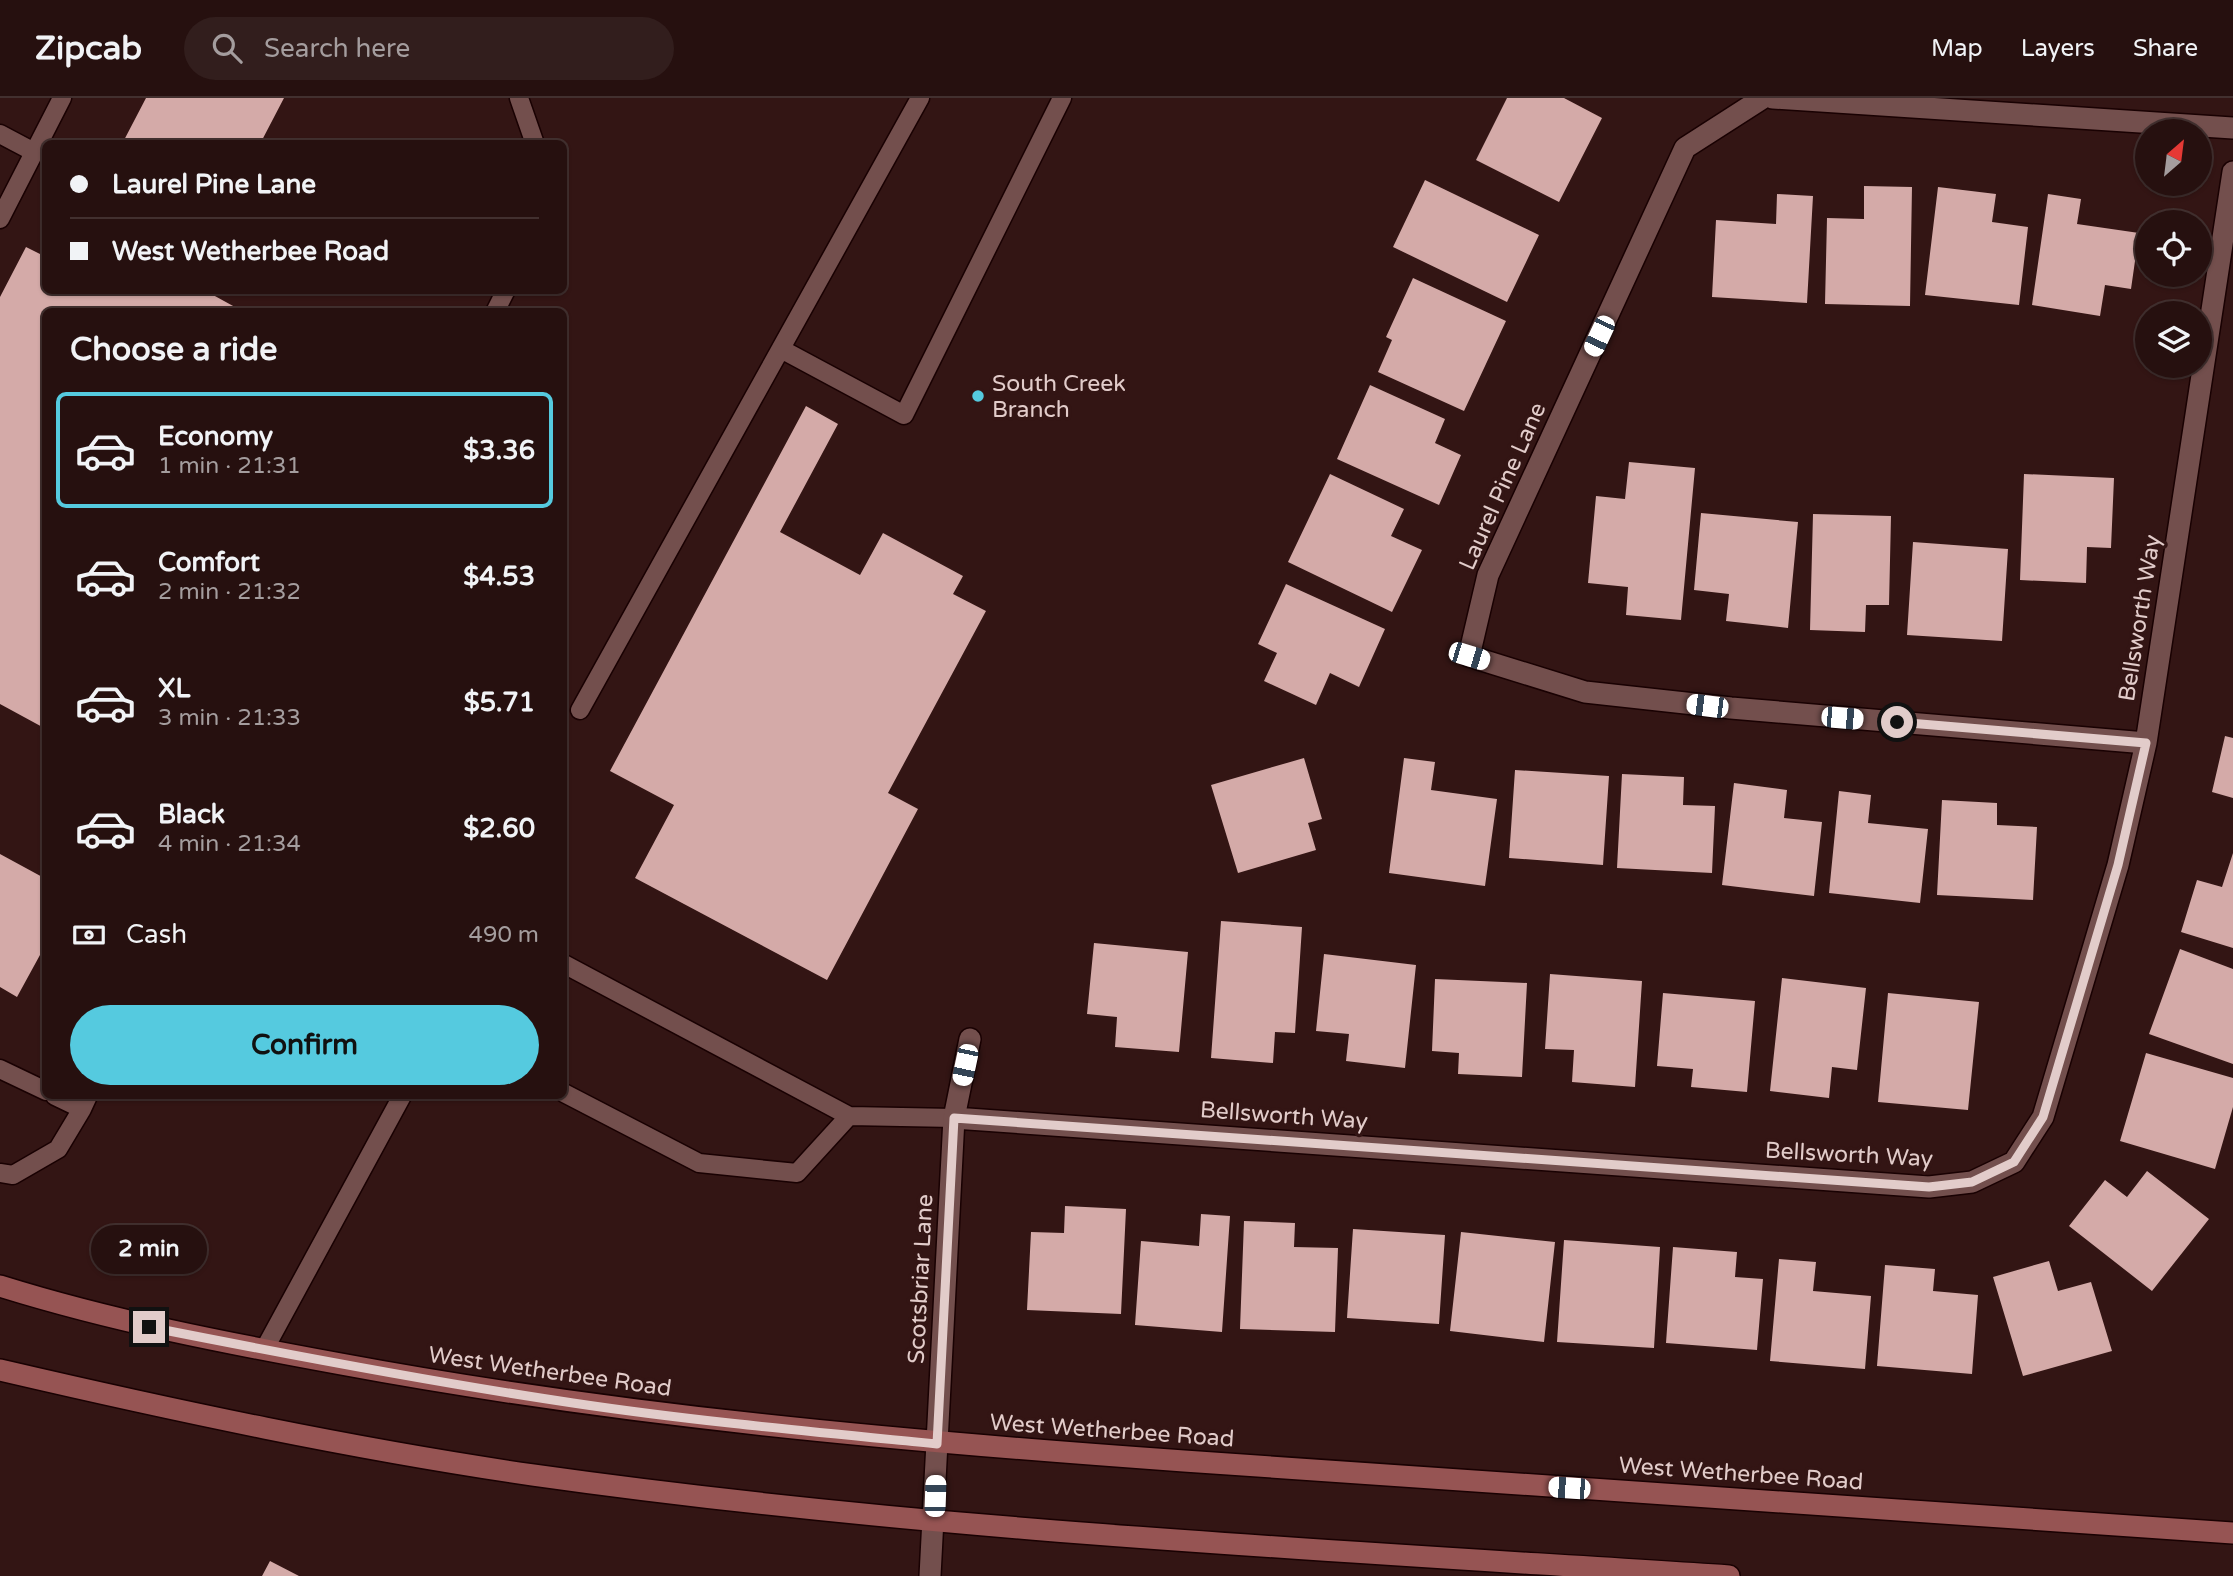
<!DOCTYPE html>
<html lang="en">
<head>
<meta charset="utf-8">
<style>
	body { margin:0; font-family:"Varela Round",sans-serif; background:#321e1d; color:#f1f3f6; height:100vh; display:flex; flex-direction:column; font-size:26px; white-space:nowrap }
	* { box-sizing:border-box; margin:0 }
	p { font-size:23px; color:#a49d9e }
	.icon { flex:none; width:38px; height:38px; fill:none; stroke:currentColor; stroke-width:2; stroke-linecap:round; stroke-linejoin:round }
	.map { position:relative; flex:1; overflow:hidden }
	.sheet { position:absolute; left:42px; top:210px; width:525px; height:791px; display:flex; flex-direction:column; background:#26100f; border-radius:10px; box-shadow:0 2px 5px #0004,0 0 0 2px #42302f }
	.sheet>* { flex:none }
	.top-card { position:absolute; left:42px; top:42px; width:525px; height:154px; border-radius:10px; box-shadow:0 2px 5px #0004,0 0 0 2px #42302f; display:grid; align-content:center; height:154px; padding:0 28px; background:#26100f }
	.needle { width:46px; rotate:28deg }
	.controls { position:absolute; left:2135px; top:21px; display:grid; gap:14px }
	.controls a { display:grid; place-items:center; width:77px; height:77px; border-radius:50%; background:#26100f; box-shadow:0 2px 5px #0004,0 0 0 2px #42302f; font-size:35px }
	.end { position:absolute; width:32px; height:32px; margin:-16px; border:9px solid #e2ccca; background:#111; box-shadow:0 0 0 4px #111 }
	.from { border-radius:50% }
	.bubble { position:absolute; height:49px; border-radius:24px; background:#26100f; box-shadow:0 2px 5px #0004,0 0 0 2px #42302f; font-size:23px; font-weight:700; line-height:49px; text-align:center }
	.car { position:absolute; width:21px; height:42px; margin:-21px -10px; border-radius:9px; box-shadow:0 0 5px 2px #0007; background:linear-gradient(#fff 24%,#345 0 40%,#fff 0 76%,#345 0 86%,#fff 0) }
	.top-card b { display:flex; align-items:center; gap:24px; height:66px; font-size:26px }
	.top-card b+b { border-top:2px solid #42302f }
	.top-card i { width:18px; height:18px; background:#f1f3f6 }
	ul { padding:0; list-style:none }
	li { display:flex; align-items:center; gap:21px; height:116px; margin:0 14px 10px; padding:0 14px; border:4px solid transparent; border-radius:10px }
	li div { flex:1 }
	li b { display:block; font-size:26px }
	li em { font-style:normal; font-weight:700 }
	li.on { border-color:#55cadf }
	li>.icon { width:63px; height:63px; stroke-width:1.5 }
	h2 { padding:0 28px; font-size:32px; line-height:84px }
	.pay { display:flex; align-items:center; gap:18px; height:77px; padding:0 28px; font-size:26px }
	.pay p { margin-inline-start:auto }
	.action { display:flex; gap:14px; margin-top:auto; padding:14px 28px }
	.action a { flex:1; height:80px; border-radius:42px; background:#55cadf; color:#111; font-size:28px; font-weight:700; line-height:80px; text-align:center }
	header { display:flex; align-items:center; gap:42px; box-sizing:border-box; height:98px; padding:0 35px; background:#26100f; border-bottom:2px solid #42302f }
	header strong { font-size:33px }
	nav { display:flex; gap:38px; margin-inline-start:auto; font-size:24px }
	.search { width:490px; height:63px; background:#321e1d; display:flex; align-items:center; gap:18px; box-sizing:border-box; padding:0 24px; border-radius:38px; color:#a49d9e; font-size:26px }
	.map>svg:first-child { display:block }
	.building { fill:#d4aaa8 }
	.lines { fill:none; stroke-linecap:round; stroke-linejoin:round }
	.lane-casing { stroke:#190102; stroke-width:21 }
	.street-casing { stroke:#190102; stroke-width:24 }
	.secondary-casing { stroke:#190102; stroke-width:24 }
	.lane { stroke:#734f4d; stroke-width:18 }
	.street { stroke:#734f4d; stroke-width:21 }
	.secondary { stroke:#965453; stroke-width:21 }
	.route { stroke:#e2ccca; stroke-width:9 }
	.poi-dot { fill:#55cadf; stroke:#331514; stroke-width:2.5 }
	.labels { text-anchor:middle; stroke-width:7; stroke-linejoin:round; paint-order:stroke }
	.poi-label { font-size:23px; fill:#e2ccca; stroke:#331514; text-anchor:start }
	.street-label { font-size:23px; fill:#e2ccca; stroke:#331514 }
</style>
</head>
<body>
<header>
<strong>Zipcab</strong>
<div class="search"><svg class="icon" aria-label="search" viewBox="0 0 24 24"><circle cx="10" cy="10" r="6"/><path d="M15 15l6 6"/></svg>Search here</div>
<nav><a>Map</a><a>Layers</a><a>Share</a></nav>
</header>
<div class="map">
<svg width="2233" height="1478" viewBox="0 0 2233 1478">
	<rect width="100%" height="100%" fill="#331514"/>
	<!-- building -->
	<path class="building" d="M146,0H284L260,46H122Z
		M1507,0H1564L1602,20L1559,104L1476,62Z
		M1425,82L1539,137L1507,204L1393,149Z
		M1864,88L1912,89L1910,208L1825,206L1827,120L1864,121Z
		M1938,89L1996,96L1992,124L2028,129L2019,207L1925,197Z
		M1777,96L1813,98L1807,205L1712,199L1716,122L1776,126Z
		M2048,96L2081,101L2077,126L2139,135L2131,191L2105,187L2100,218L2032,207Z
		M26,149L46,159V192H204L244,214H46V631L0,606V199Z
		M1413,180L1506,223L1464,313L1378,274L1392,242L1386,239Z
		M1370,287L1445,321L1435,345L1461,357L1439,407L1337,361Z
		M806,308L838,326L780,434L860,477L883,435L963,478L953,496L986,513L888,695L918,711L827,882L635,780L674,707L610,673Z
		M1629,364L1695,370L1681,522L1626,517L1628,489L1588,485L1596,398L1625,401Z
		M1330,376L1404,411L1391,438L1422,452L1392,514L1288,464Z
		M2024,376L2114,380L2111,450L2087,449L2086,485L2020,482Z
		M1701,415L1798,424L1788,530L1726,523L1729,496L1694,492Z
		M1813,416L1891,418L1889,507H1866L1865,534L1810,532Z
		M1913,444L2008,451L2002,543L1907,537Z
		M1286,486L1385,531L1359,589L1330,575L1316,607L1264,583L1277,555L1258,546Z
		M2225,638L2233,640V700L2212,694Z
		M1304,660L1322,721L1308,725L1316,752L1238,775L1211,687Z
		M1404,660L1435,664L1431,692L1497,701L1485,788L1389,775Z
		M1515,672L1609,678L1603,767L1509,760Z
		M1622,676L1684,679L1683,707L1715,708L1712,775L1617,770Z
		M1734,685L1787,692L1784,720L1822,724L1814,798L1722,787Z
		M1839,693L1871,697L1868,725L1928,731L1920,805L1829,795Z
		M1942,702L1997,705V727L2037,729L2033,802L1937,797Z
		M2233,755V850L2181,834L2197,782L2222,789Z
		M0,756L46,781V846L17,899L0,889Z
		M1221,823L1302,829L1295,935L1275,934L1273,965L1211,960Z
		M1094,845L1188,854L1179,954L1115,949L1117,919L1087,916Z
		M2180,851L2233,871V966L2149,936Z
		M1324,856L1416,867L1405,970L1346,963L1349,936L1316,933Z
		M1550,876L1642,883L1635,989L1572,984L1574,952L1545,951Z
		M1782,880L1866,890L1857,972L1832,969L1829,1000L1770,993Z
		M1435,881L1527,885L1522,979L1458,976L1459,955L1432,953Z
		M1663,895L1755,903L1747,994L1691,989L1693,971L1657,968Z
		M1888,895L1979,904L1968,1012L1878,1004Z
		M2146,955L2233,980V1009L2215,1071L2120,1043Z
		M2147,1073L2209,1121L2152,1193L2069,1128L2105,1082L2127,1099Z
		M1065,1108L1126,1111L1121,1216L1027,1212L1031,1134L1064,1135Z
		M1201,1116L1230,1118L1222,1234L1135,1227L1141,1143L1199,1148Z
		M1244,1123L1295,1125L1294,1149L1338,1150L1335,1234L1240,1231Z
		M1353,1131L1445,1137L1439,1226L1347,1220Z
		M1461,1134L1555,1144L1544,1244L1450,1233Z
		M1564,1142L1660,1149L1654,1250L1557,1244Z
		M1673,1149L1737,1154L1735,1179L1763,1181L1757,1252L1666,1245Z
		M1779,1161L1816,1164L1813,1193L1871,1198L1865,1271L1770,1263Z
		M2049,1163L2058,1193L2091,1184L2112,1253L2023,1278L1993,1179Z
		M1885,1167L1935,1171L1933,1193L1978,1197L1972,1276L1877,1268Z
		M270,1463L299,1478H262Z"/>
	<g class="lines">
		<defs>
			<path id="lane" d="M519,0L535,46
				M0,36L34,54
				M0,121L62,0
				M495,214L506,192
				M781,251L904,317L1062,0
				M580,612L920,0
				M564,866L849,1018L954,1020
				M0,971L46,993
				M564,995L699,1065L797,1075L849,1018
				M55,998L82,1011L88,998
				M0,1075L13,1077L58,1051L82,1011
				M264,1252L402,998"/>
			<path id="street" d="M1763,0L1685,50L1488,477L1469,558L1585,594L1731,610L2146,645
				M1773,0L2233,30
				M954,1020L1929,1089L1972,1084L2014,1064L2043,1019L2118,767L2146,645L2233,74
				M930,1478L954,1020L970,941"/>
			<path id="secondary" d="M0,1188C112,1223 226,1245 341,1266C620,1318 901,1343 1184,1363C1533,1387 1883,1410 2233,1435
				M0,1272C176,1313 354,1351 533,1377C929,1433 1330,1452 1729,1478"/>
		</defs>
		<!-- lane casing -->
		<use href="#lane" class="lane-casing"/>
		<!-- street casing -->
		<use href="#street" class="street-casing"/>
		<!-- secondary casing -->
		<use href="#secondary" class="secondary-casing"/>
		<!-- lane -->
		<use href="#lane" class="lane"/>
		<!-- street -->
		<use href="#street" class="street"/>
		<!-- secondary -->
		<use href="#secondary" class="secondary"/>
	</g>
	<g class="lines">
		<!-- route -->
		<path class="route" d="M149,1229C290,1257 431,1284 573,1305C693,1323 815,1334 937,1346L954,1020L1929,1089L1972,1084L2014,1064L2043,1019L2118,767L2146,645L1897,624"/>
	</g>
	<!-- markers -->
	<circle class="poi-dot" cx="978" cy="298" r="7"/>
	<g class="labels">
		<!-- poi labels -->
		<g class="poi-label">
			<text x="992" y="293">South Creek<tspan x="992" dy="26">Branch</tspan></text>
		</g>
		<!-- street labels -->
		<g class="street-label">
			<text transform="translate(1502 388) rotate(-66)" y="8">Laurel Pine Lane</text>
			<text transform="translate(2139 520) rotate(-81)" y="8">Bellsworth Way</text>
			<text transform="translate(1284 1017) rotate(4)" y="8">Bellsworth Way</text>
			<text transform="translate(1849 1056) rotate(3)" y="8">Bellsworth Way</text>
			<text transform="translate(920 1181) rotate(-87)" y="8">Scotsbriar Lane</text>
			<text transform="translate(550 1273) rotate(8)" y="8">West Wetherbee Road</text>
			<text transform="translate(1112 1332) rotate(4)" y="8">West Wetherbee Road</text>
			<text transform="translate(1741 1375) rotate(4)" y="8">West Wetherbee Road</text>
		</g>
	</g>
</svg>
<div class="controls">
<a><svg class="needle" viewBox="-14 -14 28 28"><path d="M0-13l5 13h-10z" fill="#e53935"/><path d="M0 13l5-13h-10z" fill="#a49d9e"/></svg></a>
<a><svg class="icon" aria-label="locate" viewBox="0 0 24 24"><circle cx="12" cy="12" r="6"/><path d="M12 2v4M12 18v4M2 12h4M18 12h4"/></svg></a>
<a><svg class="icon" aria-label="layers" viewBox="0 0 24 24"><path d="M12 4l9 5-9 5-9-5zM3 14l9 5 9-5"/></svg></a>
</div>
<i class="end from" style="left:1897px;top:624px"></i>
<i class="end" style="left:149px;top:1229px"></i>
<div class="bubble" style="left:91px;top:1127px;width:116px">2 min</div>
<i class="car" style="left:1599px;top:238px;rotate:205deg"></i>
<i class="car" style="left:1469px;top:558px;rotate:107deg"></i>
<i class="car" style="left:1707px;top:608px;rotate:277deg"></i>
<i class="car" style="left:1842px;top:620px;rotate:95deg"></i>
<i class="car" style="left:965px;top:967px;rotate:192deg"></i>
<i class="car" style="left:1569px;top:1390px;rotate:274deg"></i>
<i class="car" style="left:935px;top:1398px;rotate:2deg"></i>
<div class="top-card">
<b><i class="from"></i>Laurel Pine Lane</b>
<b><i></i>West Wetherbee Road</b>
</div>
<section class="sheet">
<h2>Choose a ride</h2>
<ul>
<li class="on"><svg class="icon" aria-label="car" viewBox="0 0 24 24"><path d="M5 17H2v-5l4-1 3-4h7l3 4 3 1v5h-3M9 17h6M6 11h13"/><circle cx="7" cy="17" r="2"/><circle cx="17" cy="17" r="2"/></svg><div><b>Economy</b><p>1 min · 21:31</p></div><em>$3.36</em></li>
<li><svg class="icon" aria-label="car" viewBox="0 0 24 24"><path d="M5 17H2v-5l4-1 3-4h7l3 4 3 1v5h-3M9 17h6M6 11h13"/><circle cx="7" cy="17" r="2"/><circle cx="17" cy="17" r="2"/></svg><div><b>Comfort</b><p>2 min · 21:32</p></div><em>$4.53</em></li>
<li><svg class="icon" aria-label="car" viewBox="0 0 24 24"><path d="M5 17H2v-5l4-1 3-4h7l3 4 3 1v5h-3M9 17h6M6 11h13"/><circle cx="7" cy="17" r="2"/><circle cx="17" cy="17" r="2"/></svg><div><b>XL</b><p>3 min · 21:33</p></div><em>$5.71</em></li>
<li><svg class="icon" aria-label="car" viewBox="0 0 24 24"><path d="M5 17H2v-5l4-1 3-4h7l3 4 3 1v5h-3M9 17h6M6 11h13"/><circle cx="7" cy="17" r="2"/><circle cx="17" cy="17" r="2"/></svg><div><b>Black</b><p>4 min · 21:34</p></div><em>$2.60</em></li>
</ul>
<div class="pay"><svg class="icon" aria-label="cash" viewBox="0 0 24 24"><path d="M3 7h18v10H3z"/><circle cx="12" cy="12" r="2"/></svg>Cash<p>490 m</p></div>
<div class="action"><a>Confirm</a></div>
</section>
</div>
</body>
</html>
